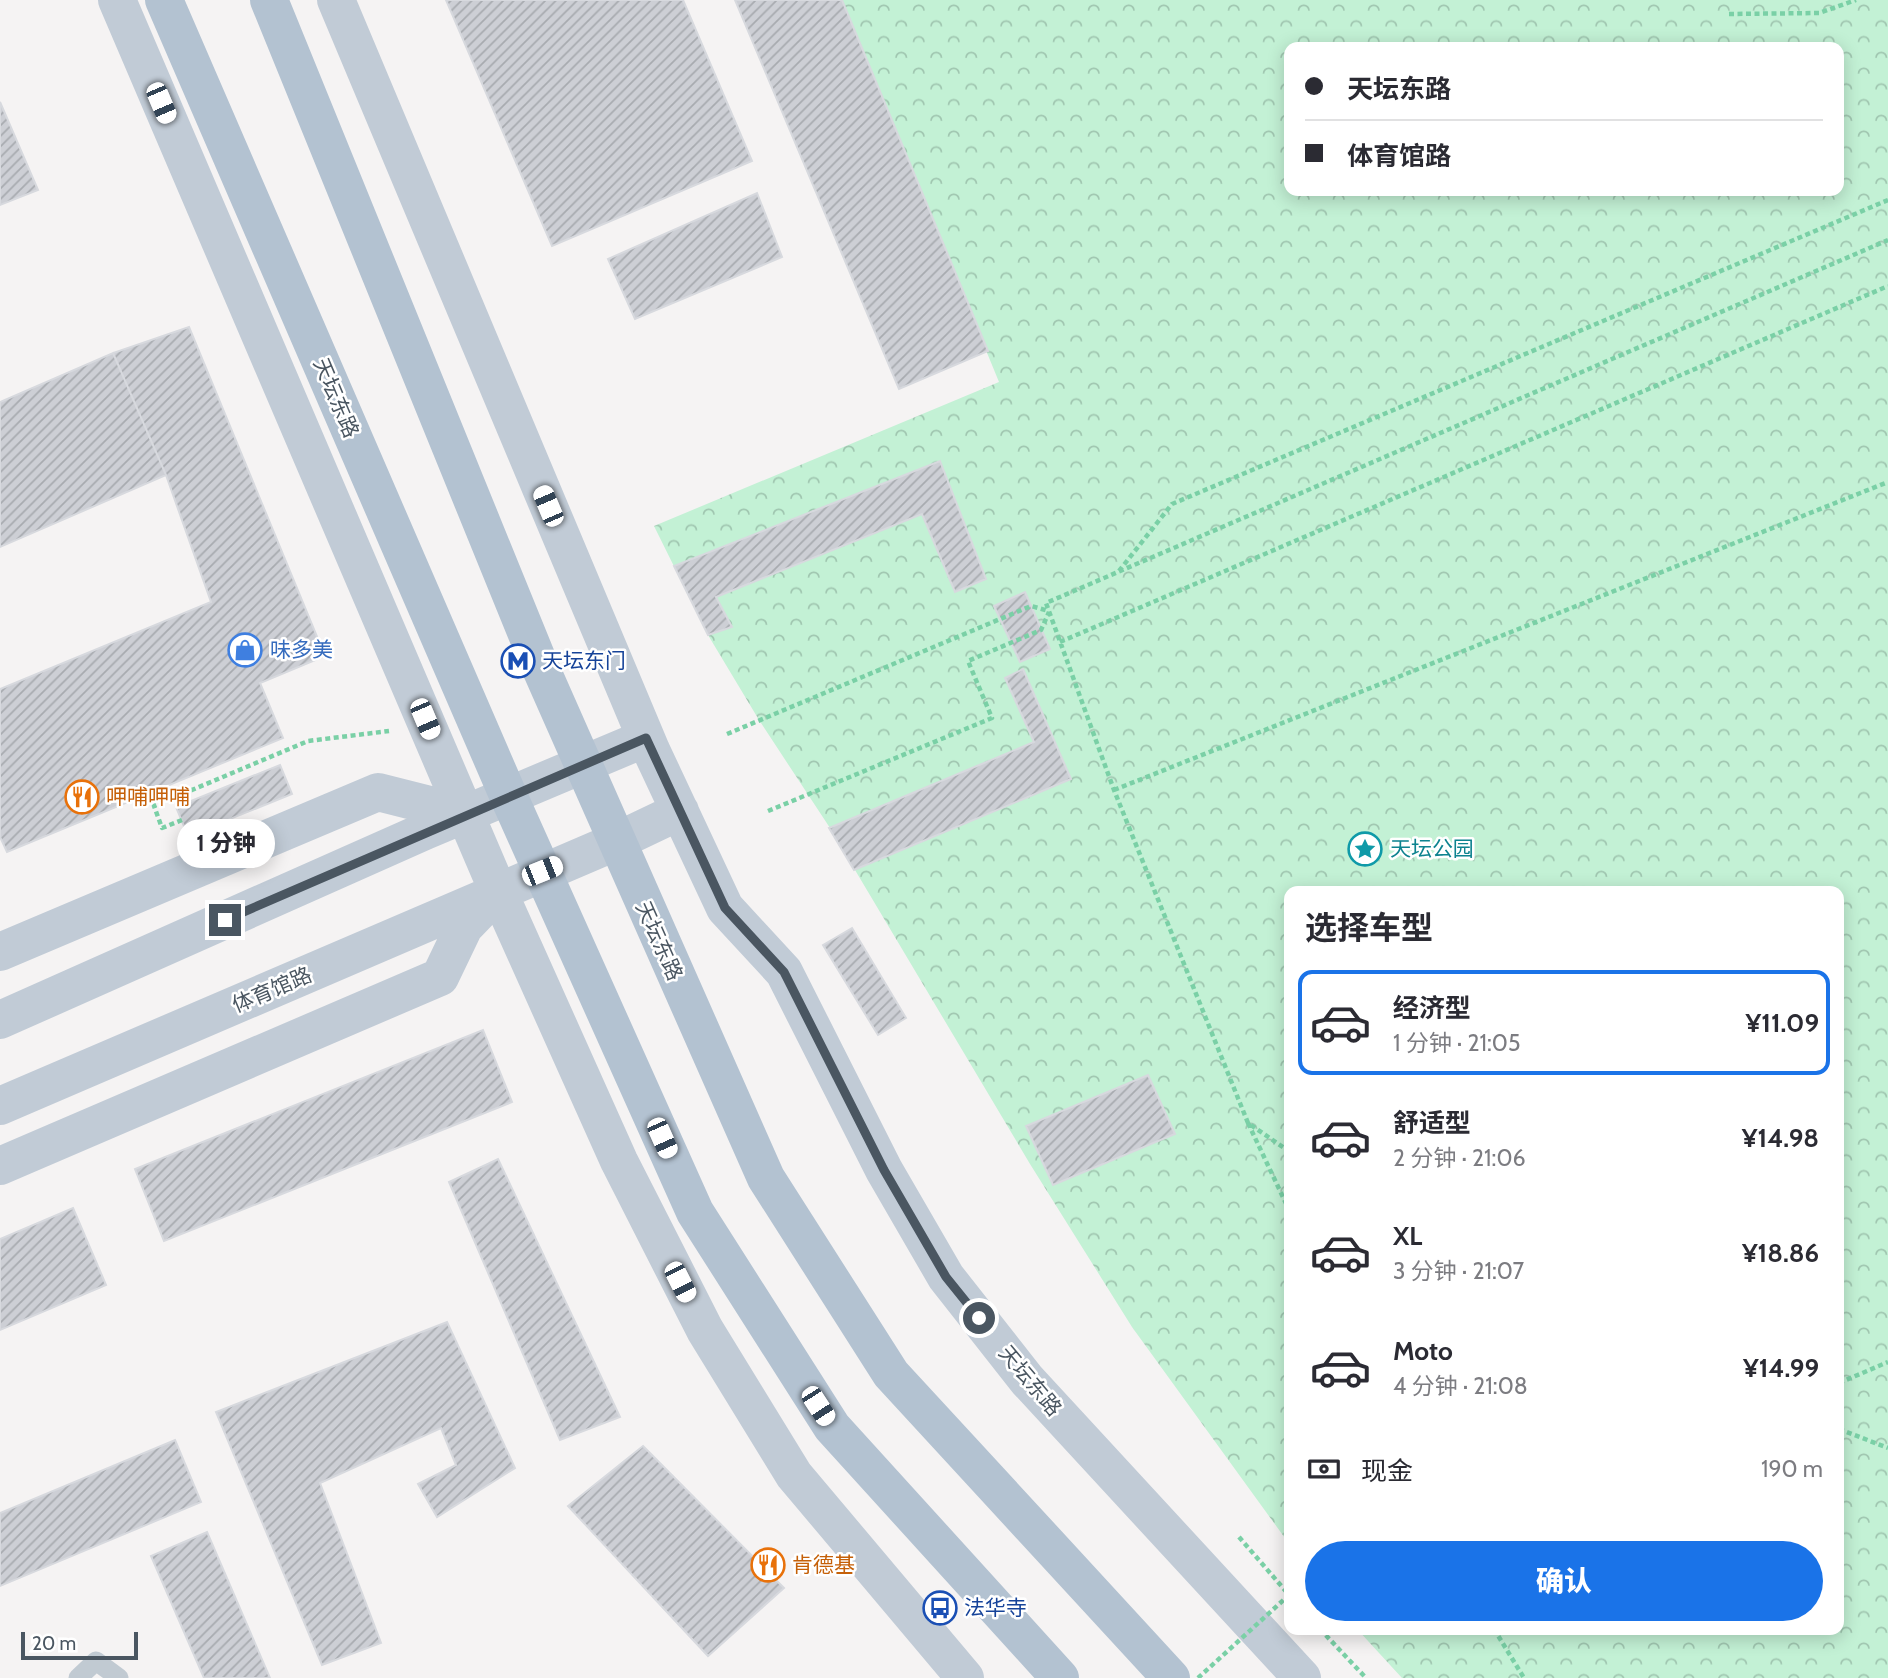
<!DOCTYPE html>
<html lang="zh">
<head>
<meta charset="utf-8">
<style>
	body { margin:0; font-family:Cabin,"Noto Sans SC",sans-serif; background:#f7f7f7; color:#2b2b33; height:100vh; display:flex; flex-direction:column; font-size:26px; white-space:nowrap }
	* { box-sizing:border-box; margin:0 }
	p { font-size:23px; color:#7c7c81 }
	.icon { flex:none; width:38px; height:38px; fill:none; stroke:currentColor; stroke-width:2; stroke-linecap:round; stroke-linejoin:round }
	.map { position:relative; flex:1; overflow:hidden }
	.side { position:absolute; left:1284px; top:886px; width:560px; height:749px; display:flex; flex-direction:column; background:#fff; border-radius:14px; box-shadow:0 4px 18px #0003 }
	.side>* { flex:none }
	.hud { position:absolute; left:1284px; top:42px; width:560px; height:154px; border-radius:14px; box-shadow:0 4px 18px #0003; display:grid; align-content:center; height:154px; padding:0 21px; background:#fff }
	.scale { position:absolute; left:21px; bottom:18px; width:117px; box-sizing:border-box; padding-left:7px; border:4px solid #4a5661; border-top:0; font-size:19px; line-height:24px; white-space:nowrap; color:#4a5661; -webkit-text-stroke:5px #fff; paint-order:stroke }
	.end { position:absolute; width:32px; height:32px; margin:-16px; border:9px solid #4a5661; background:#fff; box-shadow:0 0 0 4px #fff }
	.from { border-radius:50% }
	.bubble { position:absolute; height:49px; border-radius:24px; background:#fff; box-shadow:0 4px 18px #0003; font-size:23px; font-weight:800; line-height:49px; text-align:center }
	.car { position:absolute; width:21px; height:42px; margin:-21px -10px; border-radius:9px; box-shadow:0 0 5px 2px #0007; background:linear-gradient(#fff 24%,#345 0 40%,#fff 0 76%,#345 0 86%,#fff 0) }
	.hud b { display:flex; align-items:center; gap:24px; height:66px; font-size:26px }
	.hud b+b { border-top:2px solid #e1e1e2 }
	.hud i { width:18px; height:18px; background:#2b2b33 }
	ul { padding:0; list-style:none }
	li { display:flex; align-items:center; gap:21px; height:105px; margin:0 14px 10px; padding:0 7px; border:4px solid transparent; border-radius:14px }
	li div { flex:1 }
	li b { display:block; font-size:26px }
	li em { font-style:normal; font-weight:800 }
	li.active { border-color:#1a73e8 }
	li>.icon { width:63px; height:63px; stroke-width:1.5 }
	h2 { padding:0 21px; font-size:32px; line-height:84px }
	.pay { display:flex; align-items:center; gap:18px; height:77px; padding:0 21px; font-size:26px }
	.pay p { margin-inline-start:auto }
	.cta { display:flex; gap:14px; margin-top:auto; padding:14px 21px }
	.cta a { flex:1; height:80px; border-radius:42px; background:#1a73e8; color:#fff; font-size:28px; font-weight:800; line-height:80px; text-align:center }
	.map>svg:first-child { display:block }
	.park { fill:url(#park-crowns); fill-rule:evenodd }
	.building { fill:url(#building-hatch); stroke:#d7d9de; stroke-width:2 }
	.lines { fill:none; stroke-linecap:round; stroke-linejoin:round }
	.path { stroke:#7ad0a6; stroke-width:4.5; stroke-dasharray:5 3.5; stroke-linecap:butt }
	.lane { stroke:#c1cad2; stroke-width:19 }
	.secondary { stroke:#c1cbd6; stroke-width:38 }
	.primary { stroke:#b3c2d1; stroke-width:38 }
	.path-bridge { stroke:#7ad0a6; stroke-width:4.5; stroke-dasharray:5 3.5; stroke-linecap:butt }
	.route { stroke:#4a5661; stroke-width:9 }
	.labels { text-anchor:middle; stroke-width:5; stroke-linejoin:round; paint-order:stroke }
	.street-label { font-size:21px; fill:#4a5661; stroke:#fff }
	.shop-label { font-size:21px; fill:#366cbe; stroke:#fff; text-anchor:start }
	.transit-label { font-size:21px; fill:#164399; stroke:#fff; text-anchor:start }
	.food-label { font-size:21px; fill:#c56008; stroke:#fff; text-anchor:start }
	.culture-label { font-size:21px; fill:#0d838f; stroke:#fff; text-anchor:start }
</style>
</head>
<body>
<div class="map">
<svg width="1888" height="1678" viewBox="0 0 1888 1678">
	<defs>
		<pattern id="park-crowns" width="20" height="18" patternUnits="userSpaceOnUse" patternTransform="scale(1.75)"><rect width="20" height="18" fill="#c3f1d5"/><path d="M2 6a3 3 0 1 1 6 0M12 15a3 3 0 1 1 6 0" fill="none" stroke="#a0c6b0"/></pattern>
		<pattern id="building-hatch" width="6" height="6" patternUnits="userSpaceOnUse" patternTransform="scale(1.75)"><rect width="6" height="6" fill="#cdcfd5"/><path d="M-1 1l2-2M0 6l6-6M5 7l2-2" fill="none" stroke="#a8abb0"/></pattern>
	</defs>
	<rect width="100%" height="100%" fill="#f5f3f3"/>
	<!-- park -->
	<path class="park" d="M842,0H1888V1678H1402L1357,1629H1839V891H1290V1545L1132,1327L1030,1164L830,828L759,720L708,635L654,526L999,382ZM1290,47H1839V191H1290Z"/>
	<!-- building -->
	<path class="building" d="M446,0H683L752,161L552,246Z
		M735,0H842L988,351L899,389Z
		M0,102L38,190L0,205Z
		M757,193L782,257L635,319L608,259Z
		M189,327L325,656L260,683L283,738L7,852L0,837V689L211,602L166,475L113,353Z
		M113,353L166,475L0,547V402Z
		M940,461L986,579L955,592L922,514L716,597L732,627L708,635L674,566Z
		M1025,592L1050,649L1020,662L994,606Z
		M1023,669L1071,779L854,870L829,828L1034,742L1005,678Z
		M280,765L292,794L188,836L176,807Z
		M852,928L906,1018L878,1035L823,945Z
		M483,1030L512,1102L164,1241L135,1169Z
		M1148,1075L1175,1134L1053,1185L1026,1126Z
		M498,1159L620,1417L560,1440L449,1182Z
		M73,1208L106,1285L0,1330V1239Z
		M447,1322L515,1468L437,1517L418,1484L456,1465L441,1428L320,1483L381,1643L322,1665L216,1412Z
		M175,1440L201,1502L0,1586V1513Z
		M643,1446L784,1588L708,1656L568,1506Z
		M207,1532L270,1678H204L151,1556Z"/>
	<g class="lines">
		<!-- path -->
		<path class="path" d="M1729,14L1819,13L1856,0
			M1119,571L1172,504L1888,200
			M1060,642L1888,286
			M727,734L1031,606L1049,611
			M1114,790L1888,482
			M768,811L992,718L968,661L1041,630L1049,612
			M182,820L162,828L154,806L308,741L389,731
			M1248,1123L1290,1212
			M1290,1152L1248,1123L1114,790L1046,603L1888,240
			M1839,1383L1888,1362
			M1839,1429L1888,1448
			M1239,1537L1290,1596
			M1320,1629L1366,1678
			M1494,1629L1524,1678"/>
		<!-- lane -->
		<path class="lane" d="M78,1678L96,1661L119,1678"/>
		<!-- secondary -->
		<path class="secondary" d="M117,0L498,891L619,1161L705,1330L794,1475L965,1678
			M336,0L651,750L725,908L784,972L884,1170L946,1277L1027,1380L1302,1678
			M0,952L378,792L465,814
			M0,1020L425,831L646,738
			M0,1106L615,842L680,811
			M0,1166L440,977L464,927L492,898"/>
		<!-- primary -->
		<path class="primary" d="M164,0L508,795L695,1212L832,1427L1060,1678
			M269,0L542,671L766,1178L891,1374L1171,1678"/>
		<!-- path-bridge -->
		<path class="path-bridge" d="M1198,1678L1289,1595"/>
	</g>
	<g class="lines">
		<!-- route -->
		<path class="route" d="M225,920L646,738L725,908L784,972L884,1170L946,1277L979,1318"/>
	</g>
	<!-- icons -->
	<defs>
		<symbol id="shop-ring" viewBox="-11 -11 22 22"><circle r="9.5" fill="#fff" stroke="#3f7fe0" stroke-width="1.5"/><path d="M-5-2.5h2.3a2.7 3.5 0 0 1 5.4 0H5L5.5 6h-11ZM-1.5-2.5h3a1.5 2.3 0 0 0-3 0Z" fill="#3f7fe0"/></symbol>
		<symbol id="metro-ring" viewBox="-11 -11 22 22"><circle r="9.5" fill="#fff" stroke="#1a4fb4" stroke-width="1.5"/><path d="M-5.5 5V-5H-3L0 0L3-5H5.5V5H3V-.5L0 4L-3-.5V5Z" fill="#1a4fb4"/></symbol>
		<symbol id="restaurant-ring" viewBox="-11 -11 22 22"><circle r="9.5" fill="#fff" stroke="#e8710a" stroke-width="1.5"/><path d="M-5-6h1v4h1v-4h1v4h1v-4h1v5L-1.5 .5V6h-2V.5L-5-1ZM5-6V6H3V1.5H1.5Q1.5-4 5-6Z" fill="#e8710a"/></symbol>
		<symbol id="sight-ring" viewBox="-11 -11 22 22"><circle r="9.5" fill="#fff" stroke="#0f9aa8" stroke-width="1.5"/><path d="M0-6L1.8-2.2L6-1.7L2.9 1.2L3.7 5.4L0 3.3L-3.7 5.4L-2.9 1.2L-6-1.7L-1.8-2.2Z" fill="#0f9aa8"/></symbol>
		<symbol id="bus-ring" viewBox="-11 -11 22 22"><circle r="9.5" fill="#fff" stroke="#1a4fb4" stroke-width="1.5"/><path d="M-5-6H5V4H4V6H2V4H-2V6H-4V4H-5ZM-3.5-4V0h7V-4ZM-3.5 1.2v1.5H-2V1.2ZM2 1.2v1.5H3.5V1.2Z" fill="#1a4fb4"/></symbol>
	</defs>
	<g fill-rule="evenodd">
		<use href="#shop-ring" x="226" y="631" width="38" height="38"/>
		<use href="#metro-ring" x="499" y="642" width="38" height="38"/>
		<use href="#restaurant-ring" x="63" y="778" width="38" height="38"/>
		<use href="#sight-ring" x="1346" y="830" width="38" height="38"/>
		<use href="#restaurant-ring" x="749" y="1546" width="38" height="38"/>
		<use href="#bus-ring" x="921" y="1589" width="38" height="38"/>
	</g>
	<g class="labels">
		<!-- street labels -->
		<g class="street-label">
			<text transform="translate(336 398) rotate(67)" y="7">天坛东路</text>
			<text transform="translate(659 941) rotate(66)" y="7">天坛东路</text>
			<text transform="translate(272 990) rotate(-23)" y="7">体育馆路</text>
			<text transform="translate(1030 1381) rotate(50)" y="7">天坛东路</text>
		</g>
		<!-- shop labels -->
		<g class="shop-label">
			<text x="270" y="657">味多美</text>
		</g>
		<!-- transit labels -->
		<g class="transit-label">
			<text x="542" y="668">天坛东门</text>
			<text x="964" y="1615">法华寺</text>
		</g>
		<!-- food labels -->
		<g class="food-label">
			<text x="106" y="804">呷哺呷哺</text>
			<text x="792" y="1572">肯德基</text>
		</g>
		<!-- culture labels -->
		<g class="culture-label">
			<text x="1390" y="856">天坛公园</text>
		</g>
	</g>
</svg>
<div class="scale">20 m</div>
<i class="end from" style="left:979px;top:1318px"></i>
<i class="end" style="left:225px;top:920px"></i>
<div class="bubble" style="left:177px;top:819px;width:98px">1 分钟</div>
<i class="car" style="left:161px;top:103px;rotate:157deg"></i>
<i class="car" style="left:548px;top:506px;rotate:337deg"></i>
<i class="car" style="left:425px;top:719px;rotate:157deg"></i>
<i class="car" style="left:542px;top:871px;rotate:68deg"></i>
<i class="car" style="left:662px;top:1138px;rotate:156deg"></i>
<i class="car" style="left:680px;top:1282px;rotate:153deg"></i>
<i class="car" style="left:818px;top:1406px;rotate:147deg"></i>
<div class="hud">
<b><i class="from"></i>天坛东路</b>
<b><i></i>体育馆路</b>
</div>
<section class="side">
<h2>选择车型</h2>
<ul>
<li class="active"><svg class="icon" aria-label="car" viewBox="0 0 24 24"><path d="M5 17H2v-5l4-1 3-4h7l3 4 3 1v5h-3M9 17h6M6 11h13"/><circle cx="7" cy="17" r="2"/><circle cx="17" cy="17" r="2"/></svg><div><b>经济型</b><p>1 分钟 · 21:05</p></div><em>¥11.09</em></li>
<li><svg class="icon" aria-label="car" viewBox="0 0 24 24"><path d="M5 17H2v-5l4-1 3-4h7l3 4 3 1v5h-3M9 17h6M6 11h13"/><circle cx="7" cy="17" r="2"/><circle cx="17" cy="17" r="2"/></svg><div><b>舒适型</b><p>2 分钟 · 21:06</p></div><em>¥14.98</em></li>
<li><svg class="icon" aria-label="car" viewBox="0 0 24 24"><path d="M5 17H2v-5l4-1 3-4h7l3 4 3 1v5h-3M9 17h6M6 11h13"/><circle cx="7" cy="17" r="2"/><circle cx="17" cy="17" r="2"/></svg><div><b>XL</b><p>3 分钟 · 21:07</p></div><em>¥18.86</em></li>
<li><svg class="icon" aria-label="car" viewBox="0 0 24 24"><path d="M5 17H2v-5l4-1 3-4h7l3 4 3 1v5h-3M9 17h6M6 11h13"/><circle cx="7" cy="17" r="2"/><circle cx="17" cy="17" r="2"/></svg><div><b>Moto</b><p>4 分钟 · 21:08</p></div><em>¥14.99</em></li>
</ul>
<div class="pay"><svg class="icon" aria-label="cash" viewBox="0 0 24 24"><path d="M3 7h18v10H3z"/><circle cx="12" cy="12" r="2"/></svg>现金<p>190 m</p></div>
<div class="cta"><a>确认</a></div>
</section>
</div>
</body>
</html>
